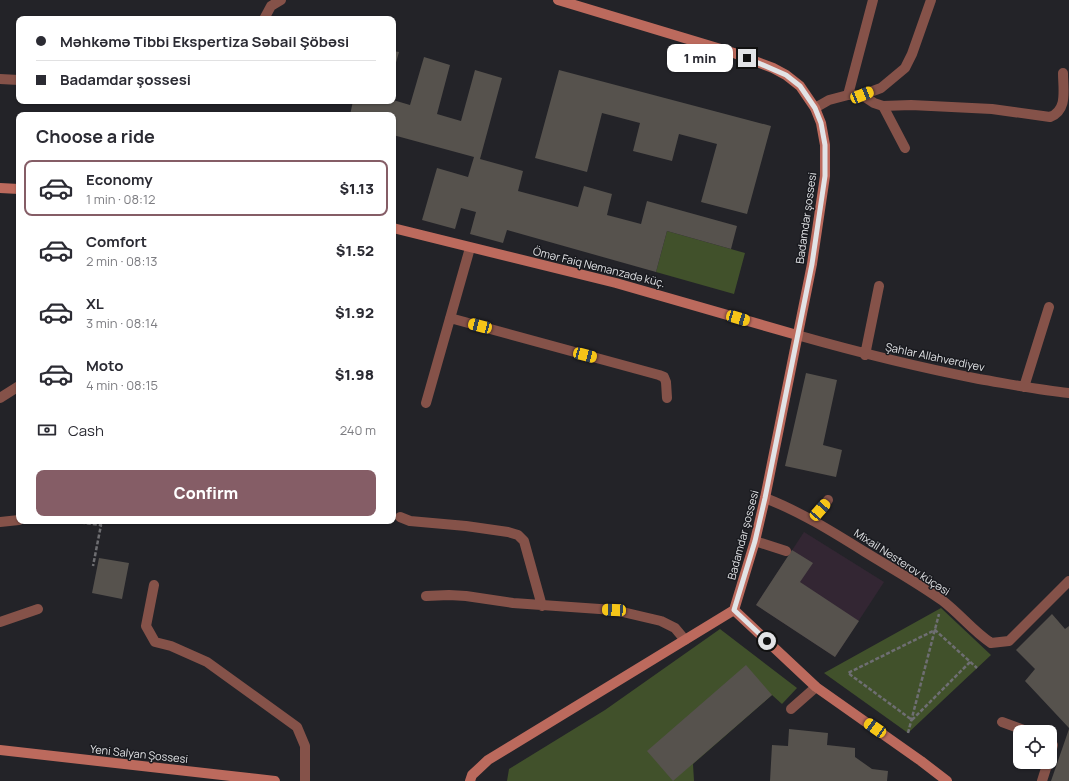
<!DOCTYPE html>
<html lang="en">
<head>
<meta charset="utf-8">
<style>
	body { margin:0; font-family:Manrope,sans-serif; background:#f2f2f3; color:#2b2b33; height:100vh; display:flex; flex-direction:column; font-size:15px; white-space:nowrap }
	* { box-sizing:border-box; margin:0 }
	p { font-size:13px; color:#7c7c81 }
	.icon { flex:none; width:22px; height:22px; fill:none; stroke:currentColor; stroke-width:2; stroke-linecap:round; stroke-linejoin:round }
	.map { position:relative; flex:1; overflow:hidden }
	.sheet { position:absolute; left:16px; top:112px; width:380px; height:412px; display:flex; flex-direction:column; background:#fff; border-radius:8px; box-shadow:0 1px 3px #0004 }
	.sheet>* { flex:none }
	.banner { position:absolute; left:16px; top:16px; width:380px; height:88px; border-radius:8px; box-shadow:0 1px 3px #0004; display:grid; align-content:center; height:88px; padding:0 20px; background:#fff }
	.tools { position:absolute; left:1013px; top:725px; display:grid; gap:8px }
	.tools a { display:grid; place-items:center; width:44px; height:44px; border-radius:8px; background:#fff; box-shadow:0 1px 3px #0004; font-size:20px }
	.end { position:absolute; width:18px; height:18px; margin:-9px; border:5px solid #e2e3e6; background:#111; box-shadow:0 0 0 2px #111 }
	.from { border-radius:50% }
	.bubble { position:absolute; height:28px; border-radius:8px; background:#fff; box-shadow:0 1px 3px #0004; font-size:13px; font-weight:800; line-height:28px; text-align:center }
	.car { position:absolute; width:12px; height:24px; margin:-12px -6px; border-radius:5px; box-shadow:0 0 3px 1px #0007; background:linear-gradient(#f5c518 24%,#345 0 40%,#f5c518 0 76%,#345 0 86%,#f5c518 0) }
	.banner b { display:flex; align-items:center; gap:14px; height:38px; font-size:15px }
	.banner b+b { border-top:1px solid #e1e1e2 }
	.banner i { width:10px; height:10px; background:#2b2b33 }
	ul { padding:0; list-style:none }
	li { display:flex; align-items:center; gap:12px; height:56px; margin:0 8px 6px; padding:0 12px; border:2px solid transparent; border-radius:8px }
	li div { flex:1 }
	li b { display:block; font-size:15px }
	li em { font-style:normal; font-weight:800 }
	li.selected { border-color:#855d66 }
	li>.icon { width:36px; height:36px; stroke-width:1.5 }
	h2 { padding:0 20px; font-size:18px; line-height:48px }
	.pay { display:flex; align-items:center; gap:10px; height:44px; padding:0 20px; font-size:15px }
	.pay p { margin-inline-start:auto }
	.button { display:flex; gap:8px; margin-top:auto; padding:8px 20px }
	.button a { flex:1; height:46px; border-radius:8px; background:#855d66; color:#fff; font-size:16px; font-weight:800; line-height:46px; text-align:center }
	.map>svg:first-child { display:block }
	.medical { fill:#332633 }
	.green { fill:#41512b }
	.building { fill:#56524d }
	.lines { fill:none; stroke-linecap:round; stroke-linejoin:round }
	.path { stroke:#6e6e72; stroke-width:2.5; stroke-dasharray:4 2; stroke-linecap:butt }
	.lane { stroke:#855249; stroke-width:10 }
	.street { stroke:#855249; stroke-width:10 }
	.secondary { stroke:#bc6a5d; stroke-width:10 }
	.route { stroke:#e2e3e6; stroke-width:5 }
	.labels { text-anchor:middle; stroke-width:3; stroke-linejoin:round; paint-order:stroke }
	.street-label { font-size:11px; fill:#e2e3e6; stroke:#191a1f }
</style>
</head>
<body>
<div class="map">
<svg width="1069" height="781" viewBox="0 0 1069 781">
	<rect width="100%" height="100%" fill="#232328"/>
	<!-- medical -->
	<path class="medical" d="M804,532L884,582L835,657L756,605Z"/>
	<!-- green -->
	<path class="green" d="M667,231L745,253L734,294L656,272Z
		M941,608L991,655L908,733L824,673Z
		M720,629L797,688L782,704L772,695L693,764L694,781H507L509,769L605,710Z"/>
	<!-- building -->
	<path class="building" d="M393,51L399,52L393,73Z
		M424,57L450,65L437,114L461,121L475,70L502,78L480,159L523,171L518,191L578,207L584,186L612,194L607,215L641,224L647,201L737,226L731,249L667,231L656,272L507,230L503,243L470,234L476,212L461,208L455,229L422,220L437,168L468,177L474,157L393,135V115H350L353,101L393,100L410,105Z
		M559,70L771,126L747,214L701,202L717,144L679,134L672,161L633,151L640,123L602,113L587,172L535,158Z
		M806,373L837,380L823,445L842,450L836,477L785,466Z
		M792,550L813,563L800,582L859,621L835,657L756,605Z
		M99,558L129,563L122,599L92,593Z
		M1052,614L1065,629L1069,626V728L1025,681L1035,669L1016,650Z
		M746,665L772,695L673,781L647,751Z
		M789,729L828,733L827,745L855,748V757L872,769L888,771L887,781H770L772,745L788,746Z
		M1069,729V781H1051Z"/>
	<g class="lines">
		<!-- path -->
		<path class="path" d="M69,521L101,525L93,566
			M970,662L912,720L848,673L935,630L977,668
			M908,733L939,614"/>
		<!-- lane -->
		<path class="lane" d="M848,95L873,0
			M883,106L905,148
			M755,541L786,551
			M791,709L816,687
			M1002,722L1029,732
			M1050,740L1053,745L1050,755
			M1042,781L1048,762"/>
		<!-- street -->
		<path class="street" d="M264,19L271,6L281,0
			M0,79L19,80
			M862,95L874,103L883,106L911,105L992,109L1050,117C1068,110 1063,90 1063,73
			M815,108L829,100L848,95H862L881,88L905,68L912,54L931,0
			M450,318L659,375L664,377L666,382L667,398
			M797,335C857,352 917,367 979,379C1009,384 1039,390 1069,393
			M865,355L879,286
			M1024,387L1049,307
			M0,398L19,386
			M426,403L470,248
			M765,498C801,512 833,532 865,552C891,568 918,583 943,601C960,614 973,631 991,643L1009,641L1069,581
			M400,517L410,521L466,526L508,532L518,535L524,541L542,606
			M812,520L828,500
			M0,522L19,520
			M154,585L146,626L155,642L171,646L207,662L297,727L305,746V781
			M426,596L449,595L466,596L513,603L614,610L661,621L675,628L685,640
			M0,622L38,609"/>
		<!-- secondary -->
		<path class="secondary" d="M558,0L734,53L773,68L786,75L800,86L815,108L821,123L825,145V176L812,264L765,498L755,541L734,610
			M0,188L19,189
			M393,228L616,283L797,335
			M734,610L816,687L921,761L947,781
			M0,750L275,781
			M470,781L472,775L488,760L734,610"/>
	</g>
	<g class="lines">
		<!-- route -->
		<path class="route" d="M747,58L786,75L800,86L815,108L821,123L825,145V176L812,264L765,498L755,541L734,610L767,641"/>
	</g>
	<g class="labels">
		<!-- street labels -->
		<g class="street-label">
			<text transform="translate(806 218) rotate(-82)" y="4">Badamdar şossesi</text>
			<text transform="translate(599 267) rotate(14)" y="4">Ömər Faiq Nemanzadə küç.</text>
			<text transform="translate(935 357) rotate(12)" y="4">Şahlar Allahverdiyev</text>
			<text transform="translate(743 535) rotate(-75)" y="4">Badamdar şossesi</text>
			<text transform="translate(902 562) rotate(33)" y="4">Mixail Nesterov küçəsi</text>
			<text transform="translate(139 754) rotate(6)" y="4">Yeni Salyan Şossesi</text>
		</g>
	</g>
</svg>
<div class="tools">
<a><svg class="icon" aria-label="locate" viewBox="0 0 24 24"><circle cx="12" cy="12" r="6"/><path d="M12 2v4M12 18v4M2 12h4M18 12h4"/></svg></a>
</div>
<i class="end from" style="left:767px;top:641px"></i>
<i class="end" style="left:747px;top:58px"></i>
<div class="bubble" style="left:667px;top:44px;width:66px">1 min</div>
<i class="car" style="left:862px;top:95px;rotate:68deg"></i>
<i class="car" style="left:738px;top:318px;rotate:106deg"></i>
<i class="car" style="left:480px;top:326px;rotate:285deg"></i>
<i class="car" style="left:585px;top:355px;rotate:105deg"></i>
<i class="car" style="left:820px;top:510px;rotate:41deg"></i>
<i class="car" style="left:614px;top:610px;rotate:273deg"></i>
<i class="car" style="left:875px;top:728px;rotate:305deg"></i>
<div class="banner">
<b><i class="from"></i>Məhkəmə Tibbi Ekspertiza Səbail Şöbəsi</b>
<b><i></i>Badamdar şossesi</b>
</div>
<section class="sheet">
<h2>Choose a ride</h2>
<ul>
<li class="selected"><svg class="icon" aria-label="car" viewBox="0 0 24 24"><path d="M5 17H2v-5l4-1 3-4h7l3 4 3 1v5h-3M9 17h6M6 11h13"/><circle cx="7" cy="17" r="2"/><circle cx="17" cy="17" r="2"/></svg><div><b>Economy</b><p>1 min · 08:12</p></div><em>$1.13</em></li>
<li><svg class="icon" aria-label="car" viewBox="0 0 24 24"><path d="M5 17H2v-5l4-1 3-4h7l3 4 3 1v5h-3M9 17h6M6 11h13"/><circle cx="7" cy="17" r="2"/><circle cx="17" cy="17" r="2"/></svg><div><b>Comfort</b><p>2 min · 08:13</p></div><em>$1.52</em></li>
<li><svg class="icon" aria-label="car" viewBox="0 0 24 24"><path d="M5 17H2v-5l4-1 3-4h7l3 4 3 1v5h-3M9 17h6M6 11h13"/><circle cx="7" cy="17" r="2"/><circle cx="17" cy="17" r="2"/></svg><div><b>XL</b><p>3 min · 08:14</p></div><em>$1.92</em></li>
<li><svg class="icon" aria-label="car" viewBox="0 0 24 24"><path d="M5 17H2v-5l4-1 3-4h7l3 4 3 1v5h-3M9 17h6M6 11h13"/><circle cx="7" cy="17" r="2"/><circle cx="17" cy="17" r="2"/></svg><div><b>Moto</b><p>4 min · 08:15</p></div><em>$1.98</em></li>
</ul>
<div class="pay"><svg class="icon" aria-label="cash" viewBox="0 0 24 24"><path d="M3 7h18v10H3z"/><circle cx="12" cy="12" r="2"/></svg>Cash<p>240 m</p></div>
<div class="button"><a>Confirm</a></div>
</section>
</div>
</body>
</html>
